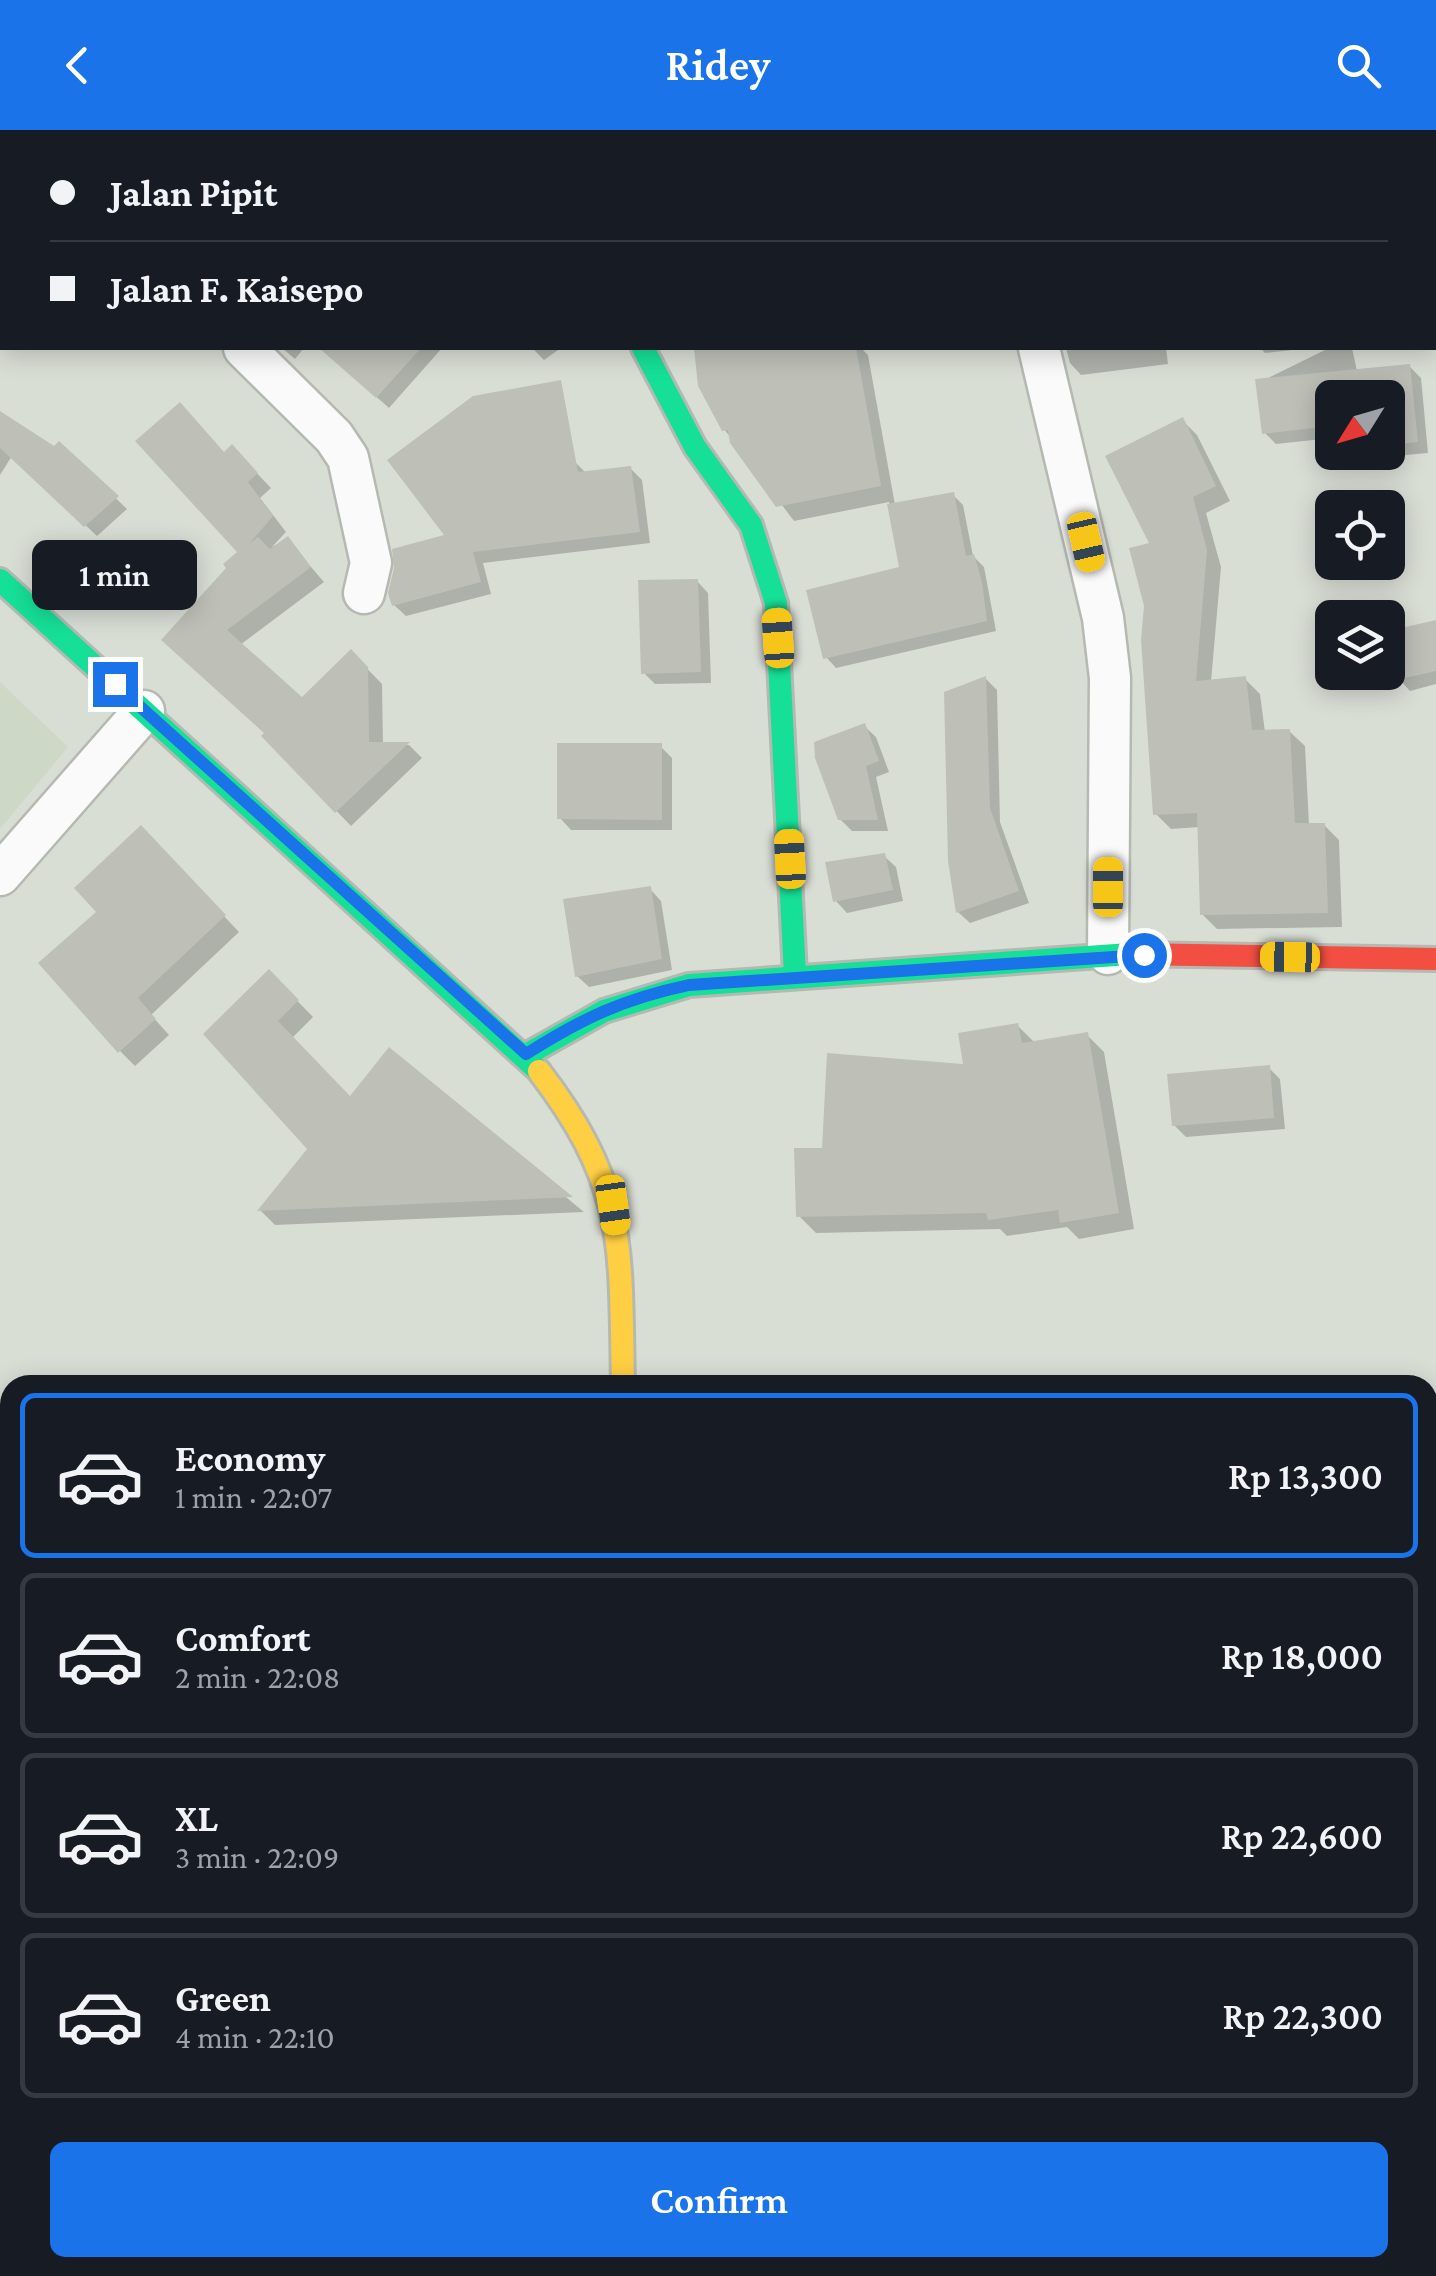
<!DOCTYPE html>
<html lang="en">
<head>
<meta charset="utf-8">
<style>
	body { margin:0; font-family:"Crimson Pro",serif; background:#20242c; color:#f1f3f6; height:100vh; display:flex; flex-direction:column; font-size:38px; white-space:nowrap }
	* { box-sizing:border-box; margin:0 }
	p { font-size:32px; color:#9ea1a6 }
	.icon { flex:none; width:55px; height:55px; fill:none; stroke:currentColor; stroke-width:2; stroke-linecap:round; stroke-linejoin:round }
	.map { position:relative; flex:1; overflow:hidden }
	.sheet { position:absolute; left:0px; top:1245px; width:1438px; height:902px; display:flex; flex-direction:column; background:#171b24; border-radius:30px 30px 0 0; box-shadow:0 5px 25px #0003 }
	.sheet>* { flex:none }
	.hud { position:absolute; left:0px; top:0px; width:1438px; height:220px; box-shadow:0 5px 25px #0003; display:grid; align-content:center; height:220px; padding:0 50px; background:#171b24 }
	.needle { width:65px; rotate:233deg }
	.tools { position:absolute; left:1315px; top:250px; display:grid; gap:20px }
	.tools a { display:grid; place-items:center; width:90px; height:90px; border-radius:15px; background:#171b24; box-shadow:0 5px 25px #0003; font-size:50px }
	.end { position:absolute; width:45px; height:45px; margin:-22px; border:12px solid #1a73e8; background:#fff; box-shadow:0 0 0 5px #fff }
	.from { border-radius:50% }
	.bubble { position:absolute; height:70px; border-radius:15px; background:#171b24; box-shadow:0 5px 25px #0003; font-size:32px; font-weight:600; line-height:70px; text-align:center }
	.car { position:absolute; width:30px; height:60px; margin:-30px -15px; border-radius:12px; box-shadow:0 0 8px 2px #0007; background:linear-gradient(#f5c518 24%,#345 0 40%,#f5c518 0 76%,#345 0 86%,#f5c518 0) }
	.hud b { display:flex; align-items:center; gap:35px; height:95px; font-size:38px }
	.hud b+b { border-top:2px solid #363941 }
	.hud i { width:25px; height:25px; background:#f1f3f6 }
	ul { padding:18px 0 0; list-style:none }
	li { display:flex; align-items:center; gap:30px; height:165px; margin:0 20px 15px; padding:0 30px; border:5px solid #363941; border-radius:15px }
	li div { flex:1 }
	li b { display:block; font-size:38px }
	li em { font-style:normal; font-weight:600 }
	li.on { border-color:#1a73e8 }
	li>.icon { width:90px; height:90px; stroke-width:1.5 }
	.primary-button { display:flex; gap:20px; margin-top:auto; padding:20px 50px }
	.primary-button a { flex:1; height:115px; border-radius:15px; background:#1a73e8; color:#fff; font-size:40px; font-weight:600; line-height:115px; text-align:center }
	header { display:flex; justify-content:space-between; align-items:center; height:130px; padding:0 50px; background:#1a73e8; color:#fff; font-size:45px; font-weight:600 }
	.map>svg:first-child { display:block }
	.built { fill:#ced8c7 }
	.shadow { fill:#0003 }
	.building { fill:#bec0b8 }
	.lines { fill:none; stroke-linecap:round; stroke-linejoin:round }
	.lane-casing { stroke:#b5b9b2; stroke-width:25 }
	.street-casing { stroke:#b5b9b2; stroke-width:45 }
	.fast-casing { stroke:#b5b9b2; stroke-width:28 }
	.slow-casing { stroke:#b5b9b2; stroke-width:28 }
	.jam-casing { stroke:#b5b9b2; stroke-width:28 }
	.lane { stroke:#f9faf9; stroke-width:20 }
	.street { stroke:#f9faf9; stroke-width:40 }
	.fast { stroke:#16e098; stroke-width:22 }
	.slow { stroke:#ffcf43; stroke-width:22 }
	.jam { stroke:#f24e42; stroke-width:22 }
	.route { stroke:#1a73e8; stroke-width:12 }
</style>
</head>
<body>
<header><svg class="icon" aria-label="back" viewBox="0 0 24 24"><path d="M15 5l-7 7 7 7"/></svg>Ridey<svg class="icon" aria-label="search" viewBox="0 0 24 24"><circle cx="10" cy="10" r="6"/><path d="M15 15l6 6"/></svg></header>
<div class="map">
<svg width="1436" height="2146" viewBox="0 0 1436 2146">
	<rect width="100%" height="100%" fill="#d9ded5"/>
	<!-- built -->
	<path class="built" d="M0,552L68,617L0,699Z"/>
	<!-- shadow -->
	<path class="shadow" d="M216,0H347L344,2Z
		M392,0H429L432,2H389Z
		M623,0H700V2H624Z
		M764,0H854V2H765Z
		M1058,0H1126L1127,2H1050Z
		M282,218H304L295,229Z
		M321,218H442L389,278Z
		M532,218H561L544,230Z
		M697,218H772L774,225L812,218H861L868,225L895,375L953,365L963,375L973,426L984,437L996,501L836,538L826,527L902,439L889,372L794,391L724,299Z
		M1066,218H1166L1168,234L1081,245L1070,233Z
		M1260,218H1310L1265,223Z
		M1329,218H1352L1357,241L1409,236L1421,248L1428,323L1351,330L1344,322H1388V268H1332V308L1276,314L1264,302L1258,253Z
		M0,284L54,319L59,314L127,379L97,406L12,326L0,345Z
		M1182,290L1197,305L1230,371L1206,383L1221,437L1211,552L1245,549L1260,564L1265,602L1289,601L1305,616L1309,695H1324L1339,710L1342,797L1217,799L1202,784L1200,697L1171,699L1156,684L1152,415Z
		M225,325L246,332L271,358L260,368L286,402L272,417L287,409L324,452L240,515L302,570L351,522L382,554L383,615H409L422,628L351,696L264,606L267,604L178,524L241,423Z
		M574,331L586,343L630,338L642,350L650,413L483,433L491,464L406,486L394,475L448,406Z
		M697,451L708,463L711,553L655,554L644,543Z
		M1436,491V554L1410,561L1399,549L1388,504Z
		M986,549L997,560L1000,692L1029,773L970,793L958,782Z
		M864,596L876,607L889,642L876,647L888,701H852L840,689Z
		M660,616L672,628V700H571L560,688Z
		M156,714L239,802L151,885L169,905L135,936L120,921L99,782Z
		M884,726L896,737L903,771L847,783L836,771Z
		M650,759L661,771L672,840L589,857L577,846Z
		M269,842L313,887L292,908L350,969L389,921L584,1082L275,1095L260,1080L310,1019L207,904Z
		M1018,896L1035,913L1087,905L1104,922L1134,1099L1079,1109L1067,1097L1007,1106L1000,1099L816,1103L799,1086L824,1020L966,936Z
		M1269,938L1280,949L1285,999L1186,1007L1174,995Z
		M0,1394H10V1745H0Z
		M1428,1797L1436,1798V1950L1428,1948Z
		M3,1984H10V2013Z
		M41,2138H109L80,2146H46Z
		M132,2138H178L138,2144Z
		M339,2138H417L418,2146H341Z
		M781,2138H885L887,2146H781Z
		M952,2138H1041V2146H951Z"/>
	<!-- building -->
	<path class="building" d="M319,218H421L376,268Z
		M694,218H856L881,356L776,377L730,313L728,300L722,301L698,256Z
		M1410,234L1418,312L1388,315V268H1332V296L1262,304L1255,249Z
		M561,250L578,342L631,336L640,402L473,422L481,452L392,476L388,463L394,438L392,419L444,405L387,330L473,266Z
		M180,272L224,322L232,314L258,343L248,352L273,386L249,414L258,407L270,419L288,406L311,437L227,500L302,567L351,519L368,537L369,612H410L335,683L261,606L264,603L161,510L226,438L223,434L237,422L135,311Z
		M0,281L54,316L59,311L119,366L84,397L0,318Z
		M1183,287L1216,356L1193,367L1207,420L1196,551L1246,546L1252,600L1290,599L1295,693H1325L1328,783L1200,785L1197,683L1153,685L1141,510L1144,476L1129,418L1149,413L1105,326Z
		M954,362L966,426L974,424L982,452L987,491L823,529L806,460L899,437L887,374Z
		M698,449L701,542L641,544L638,450Z
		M1436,490V541L1396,550L1388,501Z
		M986,546L990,678L1019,761L956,783L948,731L944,562Z
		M865,593L879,631L866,636L878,690H838L815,628L814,612Z
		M557,613H662V690L557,689Z
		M141,695L226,785L138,868L156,889L118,923L38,833L96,782L74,758Z
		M885,723L893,760L833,772L825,732Z
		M651,756L662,829L575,847L563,769Z
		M269,839L299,870L278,891L350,966L389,917L573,1067L257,1081L307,1019L203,904Z
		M1018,893L1022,913L1088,902L1119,1083L1060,1093L1058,1080L988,1090L986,1083L796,1087L794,1018H822L827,923L963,934L958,903Z
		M1270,935L1274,988L1172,996L1167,944Z"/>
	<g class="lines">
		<defs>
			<path id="lane" d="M0,1350H10
				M0,1733L10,1732"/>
			<path id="street" d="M10,0L13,2
				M512,0L515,2
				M984,0V2
				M244,218L334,307L348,328L371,433L364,463
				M1039,218L1103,488L1110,548L1108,824
				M0,745L144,581
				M0,1930L10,1931
				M1428,2012L1436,2013"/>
			<path id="fast" d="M643,218L695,317L751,395L776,473L795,845
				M0,450L539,941
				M526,925L604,881L689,855L1130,824
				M620,2138V2146"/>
			<path id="slow" d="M539,941C628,1057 620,1117 623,1255"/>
			<path id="jam" d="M1130,824L1436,829"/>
		</defs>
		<!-- lane casing -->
		<use href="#lane" class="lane-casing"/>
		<!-- street casing -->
		<use href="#street" class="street-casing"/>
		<!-- fast casing -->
		<use href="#fast" class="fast-casing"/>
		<!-- slow casing -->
		<use href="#slow" class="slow-casing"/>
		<!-- jam casing -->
		<use href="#jam" class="jam-casing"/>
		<!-- lane -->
		<use href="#lane" class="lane"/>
		<!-- street -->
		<use href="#street" class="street"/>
		<!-- fast -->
		<use href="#fast" class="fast"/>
		<!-- slow -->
		<use href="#slow" class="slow"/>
		<!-- jam -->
		<use href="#jam" class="jam"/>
	</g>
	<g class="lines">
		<!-- route -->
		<path class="route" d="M115,554L526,924C583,888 623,869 689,855L1144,825"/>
	</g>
</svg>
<div class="tools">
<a><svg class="needle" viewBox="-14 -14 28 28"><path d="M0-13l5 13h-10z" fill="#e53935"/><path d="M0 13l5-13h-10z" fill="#9ea1a6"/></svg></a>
<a><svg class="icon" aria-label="locate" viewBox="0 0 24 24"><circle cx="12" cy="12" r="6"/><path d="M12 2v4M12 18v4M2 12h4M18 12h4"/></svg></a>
<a><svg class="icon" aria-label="layers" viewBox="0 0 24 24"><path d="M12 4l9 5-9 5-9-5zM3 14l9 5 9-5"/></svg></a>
</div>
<i class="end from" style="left:1144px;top:825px"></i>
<i class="end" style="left:115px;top:554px"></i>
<div class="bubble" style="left:32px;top:410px;width:165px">1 min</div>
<i class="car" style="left:1086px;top:412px;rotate:167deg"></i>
<i class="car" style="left:778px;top:508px;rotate:356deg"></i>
<i class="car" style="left:790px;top:729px;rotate:357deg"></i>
<i class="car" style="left:1108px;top:757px;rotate:0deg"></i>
<i class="car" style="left:1290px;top:827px;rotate:271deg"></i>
<i class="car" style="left:613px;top:1075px;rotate:172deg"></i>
<div class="hud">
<b><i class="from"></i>Jalan Pipit</b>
<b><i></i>Jalan F. Kaisepo</b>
</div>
<section class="sheet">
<ul>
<li class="on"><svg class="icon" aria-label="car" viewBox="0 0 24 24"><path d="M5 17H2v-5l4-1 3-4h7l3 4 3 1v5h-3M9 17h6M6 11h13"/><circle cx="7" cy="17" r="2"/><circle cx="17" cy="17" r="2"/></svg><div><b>Economy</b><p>1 min · 22:07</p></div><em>Rp 13,300</em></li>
<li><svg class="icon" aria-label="car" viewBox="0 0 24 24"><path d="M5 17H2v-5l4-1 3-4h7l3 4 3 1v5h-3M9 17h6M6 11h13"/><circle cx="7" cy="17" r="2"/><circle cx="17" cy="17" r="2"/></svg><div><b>Comfort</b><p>2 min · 22:08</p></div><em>Rp 18,000</em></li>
<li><svg class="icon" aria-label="car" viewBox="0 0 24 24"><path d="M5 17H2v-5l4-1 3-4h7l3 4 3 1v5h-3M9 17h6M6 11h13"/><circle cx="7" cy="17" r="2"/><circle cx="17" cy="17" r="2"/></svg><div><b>XL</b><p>3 min · 22:09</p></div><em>Rp 22,600</em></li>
<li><svg class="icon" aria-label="car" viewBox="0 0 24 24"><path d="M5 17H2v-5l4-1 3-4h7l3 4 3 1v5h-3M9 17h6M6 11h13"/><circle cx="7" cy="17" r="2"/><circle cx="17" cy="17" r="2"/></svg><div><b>Green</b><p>4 min · 22:10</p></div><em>Rp 22,300</em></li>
</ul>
<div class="primary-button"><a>Confirm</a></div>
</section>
</div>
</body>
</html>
